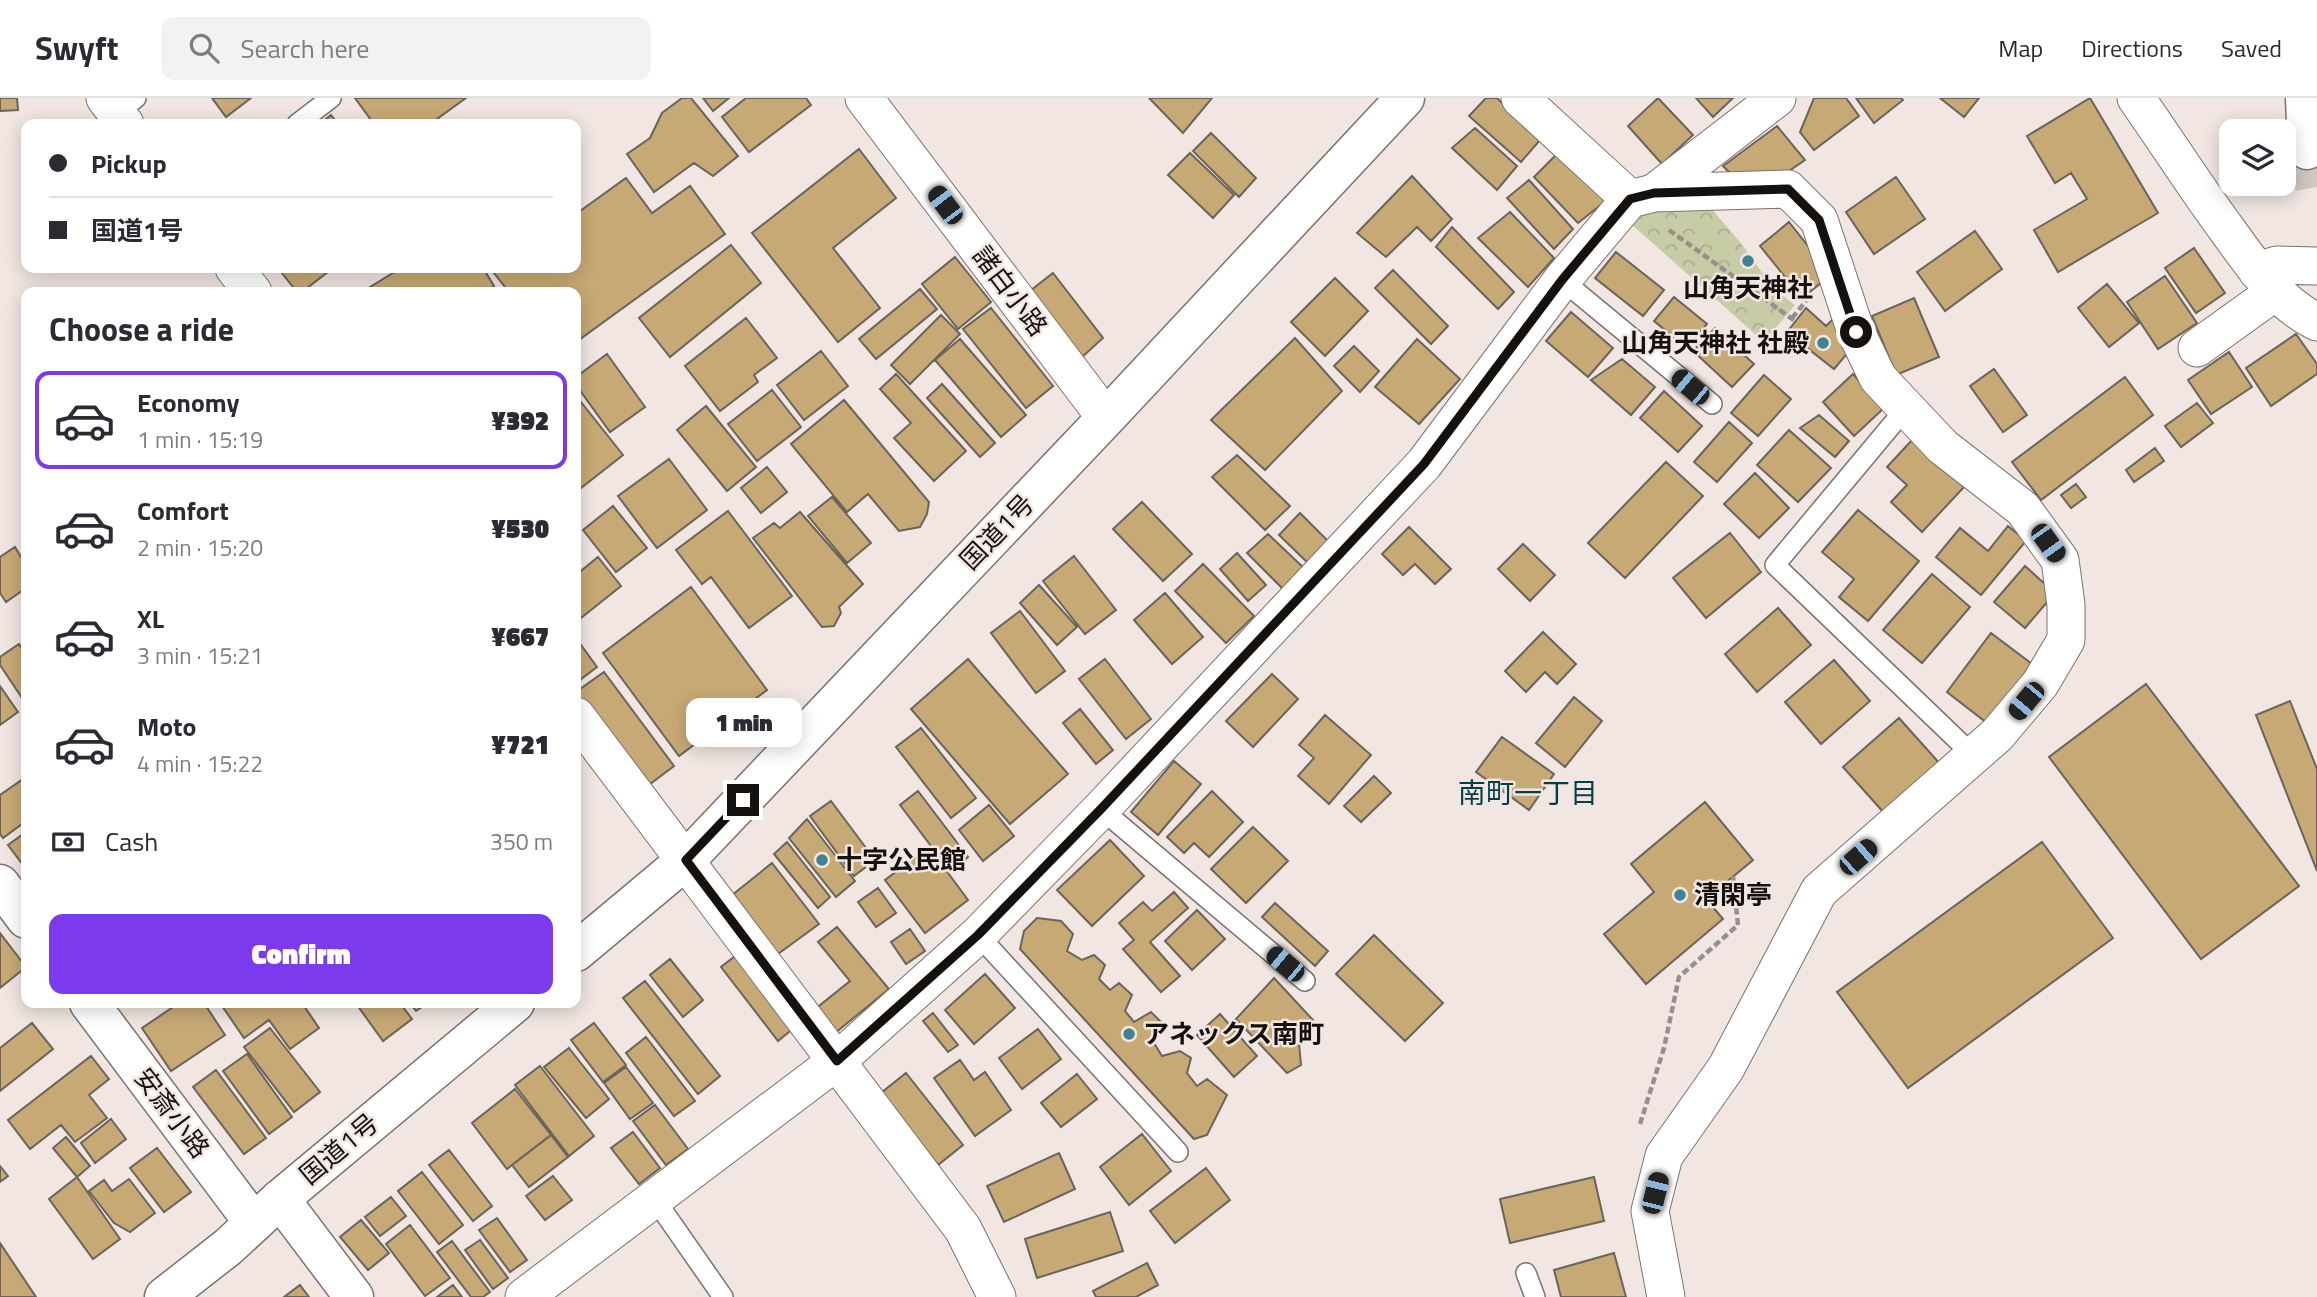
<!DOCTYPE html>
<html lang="en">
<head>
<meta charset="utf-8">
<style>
	body { margin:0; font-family:"Titillium Web","Noto Sans JP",sans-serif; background:#f2f2f3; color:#2b2b33; height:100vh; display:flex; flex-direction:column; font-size:26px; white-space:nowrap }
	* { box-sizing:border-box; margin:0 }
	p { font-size:23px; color:#7c7c81 }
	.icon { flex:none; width:38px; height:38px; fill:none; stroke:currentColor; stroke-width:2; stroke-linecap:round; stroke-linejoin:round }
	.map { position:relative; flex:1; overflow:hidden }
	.drawer { position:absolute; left:21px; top:189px; width:560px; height:721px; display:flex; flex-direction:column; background:#fff; border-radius:14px; box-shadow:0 4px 18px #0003 }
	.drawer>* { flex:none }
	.top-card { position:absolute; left:21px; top:21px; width:560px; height:154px; border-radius:14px; box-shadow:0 4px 18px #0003; display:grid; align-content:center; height:154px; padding:0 28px; background:#fff }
	.buttons { position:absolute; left:2219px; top:21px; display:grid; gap:14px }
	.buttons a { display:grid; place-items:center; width:77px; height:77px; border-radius:14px; background:#fff; box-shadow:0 4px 18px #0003; font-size:35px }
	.end { position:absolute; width:32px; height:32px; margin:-16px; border:9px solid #15110f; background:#fff; box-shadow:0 0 0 4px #fff }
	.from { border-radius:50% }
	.bubble { position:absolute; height:49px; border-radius:14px; background:#fff; box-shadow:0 4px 18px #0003; font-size:23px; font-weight:800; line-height:49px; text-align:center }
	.car { position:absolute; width:21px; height:42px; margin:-21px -10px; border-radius:9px; box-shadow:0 0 5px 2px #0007; background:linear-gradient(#222 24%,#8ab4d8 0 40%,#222 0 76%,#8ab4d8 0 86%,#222 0) }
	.top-card b { display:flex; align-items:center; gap:24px; height:66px; font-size:26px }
	.top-card b+b { border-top:2px solid #e1e1e2 }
	.top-card i { width:18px; height:18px; background:#2b2b33 }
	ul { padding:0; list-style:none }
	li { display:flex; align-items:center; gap:21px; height:98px; margin:0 14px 10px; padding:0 14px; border:4px solid transparent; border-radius:14px }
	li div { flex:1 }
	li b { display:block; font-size:26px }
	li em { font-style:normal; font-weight:800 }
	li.on { border-color:#7c3aed }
	li>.icon { width:63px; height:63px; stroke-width:1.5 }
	h2 { padding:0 28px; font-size:32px; line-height:84px }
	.pay { display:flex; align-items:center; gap:18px; height:77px; padding:0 28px; font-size:26px }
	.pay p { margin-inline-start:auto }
	.primary-button { display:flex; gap:14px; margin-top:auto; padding:14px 28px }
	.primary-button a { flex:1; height:80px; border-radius:14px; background:#7c3aed; color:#fff; font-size:28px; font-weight:800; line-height:80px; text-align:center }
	header { display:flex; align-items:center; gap:42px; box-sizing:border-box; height:98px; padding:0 35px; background:#fff; border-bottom:2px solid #e1e1e2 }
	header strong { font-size:33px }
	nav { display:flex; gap:38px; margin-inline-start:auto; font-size:24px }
	.search { width:490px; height:63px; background:#f2f2f3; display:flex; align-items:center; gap:18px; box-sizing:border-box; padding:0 24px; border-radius:14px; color:#7c7c81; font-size:26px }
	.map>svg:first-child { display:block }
	.park { fill:url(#park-crowns) }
	.building { fill:#c7a975; stroke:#69645c; stroke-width:2 }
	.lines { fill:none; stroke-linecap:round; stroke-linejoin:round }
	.primary-tunnel { stroke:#d0c6c2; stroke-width:38; stroke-dasharray:38 19; stroke-linecap:butt }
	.lane-casing { stroke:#7b726d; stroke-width:22 }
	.street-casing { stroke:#7b726d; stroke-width:39 }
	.secondary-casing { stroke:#7b726d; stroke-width:41 }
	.primary-casing { stroke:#7b726d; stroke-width:41 }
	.highway-casing { stroke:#7b726d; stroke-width:41 }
	.path { stroke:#988f8c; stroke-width:4.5; stroke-dasharray:7 3.5; stroke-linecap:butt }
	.lane { stroke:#fff; stroke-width:19 }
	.street { stroke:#fff; stroke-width:37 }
	.secondary { stroke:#fff; stroke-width:38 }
	.primary { stroke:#fff; stroke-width:38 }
	.highway { stroke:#fff; stroke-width:38 }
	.route { stroke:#15110f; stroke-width:9 }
	.poi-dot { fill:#3f8392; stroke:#f1e6e1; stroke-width:2.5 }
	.labels { text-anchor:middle; stroke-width:5; stroke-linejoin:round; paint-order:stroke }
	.poi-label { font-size:26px; font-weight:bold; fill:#15110f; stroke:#f1e6e1; text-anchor:start }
	.street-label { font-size:26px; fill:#15110f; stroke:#f1e6e1 }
	.neighbourhood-label { font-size:28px; fill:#003f4a; stroke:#f1e6e1 }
</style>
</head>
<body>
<header>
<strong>Swyft</strong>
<div class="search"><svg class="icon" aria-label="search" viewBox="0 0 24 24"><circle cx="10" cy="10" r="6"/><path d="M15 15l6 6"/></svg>Search here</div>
<nav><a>Map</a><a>Directions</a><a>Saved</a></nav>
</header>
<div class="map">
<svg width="2317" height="1199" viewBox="0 0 2317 1199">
	<defs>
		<pattern id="park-crowns" width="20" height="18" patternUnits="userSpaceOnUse" patternTransform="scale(1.75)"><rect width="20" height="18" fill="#c7cca6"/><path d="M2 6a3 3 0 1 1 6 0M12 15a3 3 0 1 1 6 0" fill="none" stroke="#aaae8e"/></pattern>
	</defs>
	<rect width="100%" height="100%" fill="#f1e6e1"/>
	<!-- park -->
	<path class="park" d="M1666,104L1710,109L1740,144L1774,191L1795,207L1764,244L1630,125Z"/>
	<!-- building -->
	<path class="building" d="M0,0H17L18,12L0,13Z
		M212,0H251L226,19Z
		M355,0H466L430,26H374Z
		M682,0H691L738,58L713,78L694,65L654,94L627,56L650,40L662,15Z
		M703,0H729L713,13Z
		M746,0H806L811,7L749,54L722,19Z
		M1149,0H1212L1183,35Z
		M1486,0H1497L1540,42L1521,64L1469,18Z
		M1658,0L1693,37L1662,66L1628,28Z
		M1696,0H1733L1713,19Z
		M1814,0H1846L1859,18L1814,52L1800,34Z
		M1856,0H1901L1903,2L1874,25Z
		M1940,0H1979L1964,19Z
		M2090,0L2158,115L2058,174L2034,132L2087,101L2071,75L2055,85L2027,38Z
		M331,17L338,26H320Z
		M1777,28L1805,62L1786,75L1731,76L1723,68Z
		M1475,30L1517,68L1497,92L1452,50Z
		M1211,35L1256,80L1239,99L1193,53Z
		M859,51L896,100L833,150L880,210L838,244L752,135Z
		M1190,55L1234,97L1213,120L1168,77Z
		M1557,56L1607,102L1578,125L1534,79Z
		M1412,78L1452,121L1431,143L1417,129L1386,159L1357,135Z
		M1896,79L1925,121L1874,156L1846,114Z
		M626,80L652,115L690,88L725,136L576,244V194H509L494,175L502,170H576V116Z
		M1529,82L1573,131L1554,151L1507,100Z
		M1510,114L1554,160L1528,189L1478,140Z
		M1789,124L1831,177L1802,200L1760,148Z
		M1452,129L1514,194L1498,211L1436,149Z
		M1975,133L2002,171L1945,213L1917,174Z
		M731,147L761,185L670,259L639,220Z
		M2194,150L2225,195L2196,215L2165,170Z
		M1616,154L1664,192L1643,218L1595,180Z
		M955,159L991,204L958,231L922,186Z
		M278,170H333L302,194H297Z
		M401,170H483L494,188L484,194H362Z
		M1393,172L1448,228L1431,246L1375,190Z
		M1053,175L1103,240L1081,260L1030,193Z
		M2165,178L2197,225L2158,251L2127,204Z
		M1335,180L1368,213L1325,258L1291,224Z
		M2107,186L2139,225L2109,249L2078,210Z
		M920,191L937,211L876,261L859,241Z
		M1674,199L1707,226L1687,250L1654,223Z
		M1914,200L1939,259L1896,277L1872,218Z
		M991,210L1053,288L1026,310L963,231Z
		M1806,210L1826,228L1834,220L1852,250L1834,271L1787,234Z
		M1571,214L1613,250L1588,279L1546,243Z
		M941,217L960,236L910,286L891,267Z
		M746,220L777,260L754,277L758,284L720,313L685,268Z
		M1715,230L1754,266L1732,289L1693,253Z
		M2296,236L2317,266V276L2271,308L2246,270Z
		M1295,240L1342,293L1265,372L1211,322Z
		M960,241L1026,317L1001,339L935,262Z
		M1417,241L1460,281L1419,326L1375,289Z
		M1354,248L1379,273L1360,294L1334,268Z
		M821,253L848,288L804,322L777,287Z
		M2229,254L2252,289L2211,316L2188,282Z
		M607,256L645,309L610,334L576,287V279Z
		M1622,261L1655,289L1631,317L1591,282Z
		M1994,271L2027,317L2003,334L1970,288Z
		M896,276L966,353L934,383L894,340L911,325L880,291Z
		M1853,276L1884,310L1854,338L1823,304Z
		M1764,277L1791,301L1758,338L1731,315Z
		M2125,279L2153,317L2041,402L2012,364Z
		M942,286L995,345L980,359L927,300Z
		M772,292L801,329L757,363L728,326Z
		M1664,293L1702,328L1678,354L1640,320Z
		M577,299L623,357L576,394V300Z
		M844,302L929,404L927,416L920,429L899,433L868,396L847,414L791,346Z
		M2197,305L2213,325L2181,349L2165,328Z
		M706,308L756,369L727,393L677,332Z
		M1819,317L1849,343L1835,359L1800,330Z
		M1729,324L1752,345L1717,384L1694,364Z
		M1789,332L1831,370L1798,404L1757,367Z
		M1913,341L1964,389L1922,434L1891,404L1907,387L1887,369Z
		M2155,350L2164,363L2134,384L2126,372Z
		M1237,357L1290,408L1265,432L1212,379Z
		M669,361L707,412L657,450L618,398Z
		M1666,364L1703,398L1625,480L1588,445Z
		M767,369L787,394L761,415L741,390Z
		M1755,375L1789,410L1759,440L1724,406Z
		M2076,386L2086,399L2071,410L2061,397Z
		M832,399L871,445L847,465L808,418Z
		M1142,404L1192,456L1163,483L1113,431Z
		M613,408L647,450L616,474L583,432Z
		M1858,412L1919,463L1868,523L1839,499L1854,481L1822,454Z
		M728,413L792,498L749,530L711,479L702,486L676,452Z
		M800,414L863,486L839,509L841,515L834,528L822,529L753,440L774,425L780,430Z
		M1300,415L1331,446L1311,468L1279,437Z
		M2008,428L2026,443L1981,497L1936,459L1960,430L1988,453Z
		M1409,429L1451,471L1435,486L1415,466L1403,477L1382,456Z
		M1730,435L1761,474L1706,520L1673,480Z
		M1268,436L1306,472L1285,493L1247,455Z
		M1523,446L1555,477L1530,503L1498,471Z
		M15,449L26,467V490L6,504L0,495V459Z
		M1237,455L1266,487L1248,503L1220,471Z
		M1074,458L1116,512L1085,536L1043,483Z
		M598,459L621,488L576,524V477Z
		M1203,466L1254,518L1226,545L1175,493Z
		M2025,468L2055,495L2025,530L1994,504Z
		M1932,476L1970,509L1922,565L1883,532Z
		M1039,487L1077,529L1057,547L1020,505Z
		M691,489L767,592L679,658L603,555Z
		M1165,495L1203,539L1172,566L1134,522Z
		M1778,510L1811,547L1757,594L1725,556Z
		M1020,513L1065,573L1036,595L991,535Z
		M1543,534L1576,566L1557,586L1545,574L1526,594L1505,573Z
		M1991,535L2032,566L1987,625L1947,594Z
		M576,540L597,569L576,585Z
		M19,546L26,557V606L0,567V559Z
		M968,561L1068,676L1010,726L911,611Z
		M1105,561L1151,621L1126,641L1079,581Z
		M1834,562L1870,603L1821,646L1785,604Z
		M604,574L674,668L646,689L576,594Z
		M1272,576L1298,601L1253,649L1226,623Z
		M2146,586L2299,788L2201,861L2049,659Z
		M0,588L18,614L0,627Z
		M1574,599L1602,623L1565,669L1536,645Z
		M2290,603L2317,671V773L2256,617Z
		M1080,611L1113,652L1096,666L1063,625Z
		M1325,617L1371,657L1329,706L1298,678L1314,660L1299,647Z
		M1899,620L1941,667L1885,716L1843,669Z
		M921,630L976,700L951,720L896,649Z
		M1502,639L1554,676L1529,712L1476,674Z
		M1174,663L1201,686L1158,737L1131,714Z
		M1374,678L1391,695L1361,724L1344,708Z
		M26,679V723L3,740L0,736V697Z
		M918,693L968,759L950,773L900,707Z
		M1212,693L1243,724L1209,759L1194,745L1184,755L1167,739Z
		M831,703L875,762L854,778L810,718Z
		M1705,704L1753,762L1706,801L1723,821L1646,886L1604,836L1654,794L1631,766Z
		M989,707L1014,738L983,763L959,732Z
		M807,721L855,783L836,799L789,740Z
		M1253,729L1288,763L1246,805L1211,771Z
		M26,734V771L8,747Z
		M1110,742L1144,778L1092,828L1057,792Z
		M787,744L830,799L818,810L774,756Z
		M2042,744L2113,840L1908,990L1837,894Z
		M929,749L968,802L925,835L885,782Z
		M772,765L819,826L778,856L731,798Z
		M878,790L896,815L876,829L858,804Z
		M1174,794L1188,810L1150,844L1180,878L1161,894L1123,851L1134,842L1119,825L1143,804L1152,813Z
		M1275,805L1328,853L1315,868L1262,819Z
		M1197,812L1225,841L1192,872L1165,843Z
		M1037,820L1061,823L1073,836L1067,853L1082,862L1094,857L1105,867L1099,881L1110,892L1119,885L1132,897L1125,913L1134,924L1151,914L1164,927L1154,945L1162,958L1180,953L1191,960L1187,975L1197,988L1207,981L1227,997L1207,1037L1194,1041L1020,851L1024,833Z
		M837,829L889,891L829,940L809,916L850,883L818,844Z
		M910,831L925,853L906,866L891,844Z
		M0,835L26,869L0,890Z
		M1374,837L1443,905L1405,943L1336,876Z
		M739,855L796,928L778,943L721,869Z
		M670,861L703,902L683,919L650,877Z
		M985,876L1015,910L974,946L945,912Z
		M1274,880L1313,922L1298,934L1301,967L1287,975L1236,921Z
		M645,883L720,978L698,996L623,900Z
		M179,905H204L225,937L171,973L142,930Z
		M220,905H302L319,930L290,951L269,922L244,940Z
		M360,905H400L412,921L383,943L357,907Z
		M410,905H428L416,913Z
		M933,915L958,947L948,954L923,923Z
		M1220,916L1257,958L1234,979L1197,937Z
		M32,925L53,951L0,993V950Z
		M594,925L626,967L603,984L571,942Z
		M270,930L320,994L294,1014L244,949Z
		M1038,931L1061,961L1022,991L999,960Z
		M646,939L695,1003L674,1018L626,955Z
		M569,950L609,1001L586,1020L544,969Z
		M247,956L292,1019L269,1036L223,973Z
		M91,958L109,981L89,997L107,1020L75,1044L61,1027L30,1051L8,1022Z
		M960,962L974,982L985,974L1011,1012L975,1038L934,980Z
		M540,968L594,1038L569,1058L515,987Z
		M626,969L653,1005L630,1021L604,985Z
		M216,972L266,1040L244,1056L193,989Z
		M906,975L963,1047L938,1067L881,995Z
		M1077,976L1097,1001L1061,1029L1041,1005Z
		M515,991L551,1037L507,1071L472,1025Z
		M655,1007L688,1051L666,1067L633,1023Z
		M111,1021L126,1041L95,1065L81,1045Z
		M633,1034L660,1070L639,1086L611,1050Z
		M1142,1036L1171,1073L1129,1107L1100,1069Z
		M551,1037L568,1059L529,1089L512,1067Z
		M66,1039L90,1068L77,1079L53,1050Z
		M157,1050L191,1094L164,1114L130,1070Z
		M449,1052L492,1108L473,1123L429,1067Z
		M1059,1055L1075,1091L1004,1124L987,1088Z
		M0,1068L8,1078L0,1084Z
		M1206,1070L1230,1102L1175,1145L1150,1113Z
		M422,1074L463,1127L439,1146L398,1093Z
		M553,1078L572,1102L545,1122L526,1098Z
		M77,1079L120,1141L93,1161L49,1101Z
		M1594,1079L1604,1123L1510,1145L1500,1101Z
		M129,1081L155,1115L130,1134L114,1125L89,1093L104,1082L112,1093Z
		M391,1099L406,1118L380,1138L365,1119Z
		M1110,1114L1123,1153L1037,1180L1025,1141Z
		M497,1120L527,1162L510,1174L479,1132Z
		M361,1122L389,1155L368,1172L340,1139Z
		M410,1127L450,1180L425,1198L386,1146Z
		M480,1142L508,1180L493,1191L465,1152Z
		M452,1143L490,1194L483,1199H471L437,1154Z
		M0,1145L36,1199H0Z
		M1614,1155L1626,1199H1561L1554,1172Z
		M1147,1165L1158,1187L1136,1199H1096L1093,1193Z
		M300,1187L309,1199H284Z
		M453,1187L462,1199H437Z"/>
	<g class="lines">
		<!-- primary-tunnel -->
		<path class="primary-tunnel" d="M2307,52L2317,103"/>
		<defs>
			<path id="lane" d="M116,15L136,0
				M297,26L331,0
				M1562,182L1712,306
				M1906,310L1775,467L1974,658
				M1101,711L1305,883
				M978,837L1178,1054
				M654,1100L723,1199
				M1526,1175L1535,1199"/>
			<path id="street" d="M105,0L125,26
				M864,0L1106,320
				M1520,0L1630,101
				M2136,0C2167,44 2196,90 2228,133C2254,169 2277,204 2317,224
				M1654,95L1777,0
				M234,170L253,194
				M2257,173L2277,167L2317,168
				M2197,250L2275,194
				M576,618L963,1131L997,1199
				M524,1199L837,963L978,837L1101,711L1424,366L1562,182L1630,101L1654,95L1788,91L1819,122L1856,234L1878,280L1943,349L2023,411L2060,462L2066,507V542L2040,586L1997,637L1819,793L1726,970L1664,1058L1650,1113L1666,1199"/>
			<path id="secondary" d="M0,786L26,821
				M89,905L254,1125
				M280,1101L354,1199"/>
			<path id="primary" d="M2305,0L2307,52"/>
			<path id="highway" d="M576,854L686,762L1106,320L1405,0
				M164,1199L228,1149L280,1101L515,905"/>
		</defs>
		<!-- lane casing -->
		<use href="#lane" class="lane-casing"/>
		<!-- street casing -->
		<use href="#street" class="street-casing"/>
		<!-- secondary casing -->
		<use href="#secondary" class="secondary-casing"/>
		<!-- primary casing -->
		<use href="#primary" class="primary-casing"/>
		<!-- highway casing -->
		<use href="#highway" class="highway-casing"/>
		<!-- path -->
		<path class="path" d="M1669,132L1795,223
			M1792,220L1806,203
			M1640,1026L1664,950L1679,879L1738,827L1733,778"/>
		<!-- lane -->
		<use href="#lane" class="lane"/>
		<!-- street -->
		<use href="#street" class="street"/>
		<!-- secondary -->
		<use href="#secondary" class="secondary"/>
		<!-- primary -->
		<use href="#primary" class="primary"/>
		<!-- highway -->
		<use href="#highway" class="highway"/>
	</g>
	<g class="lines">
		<!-- route -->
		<path class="route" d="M743,702L686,762L837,963L978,837L1101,711L1424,366L1562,182L1630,101L1654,95L1788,91L1819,122L1856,234"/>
	</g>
	<!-- markers -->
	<g class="poi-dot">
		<circle cx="1748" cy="163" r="7"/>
		<circle cx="1823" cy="245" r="7"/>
		<circle cx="822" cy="762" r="7"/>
		<circle cx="1680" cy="797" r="7"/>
		<circle cx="1129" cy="936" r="7"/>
	</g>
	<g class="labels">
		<!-- poi labels -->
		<g class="poi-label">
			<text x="1748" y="199" text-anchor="middle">山角天神社</text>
			<text x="1809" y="254" text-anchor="end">山角天神社 社殿</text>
			<text x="836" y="771">十字公民館</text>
			<text x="1694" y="806">清閑亭</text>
			<text x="1143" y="945">アネックス南町</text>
		</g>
		<!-- street labels -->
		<g class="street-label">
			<text transform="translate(1010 193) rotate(53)" y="9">諸白小路</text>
			<text transform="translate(997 434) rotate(-46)" y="9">国道1号</text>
			<text transform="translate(172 1015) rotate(53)" y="9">安斎小路</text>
			<text transform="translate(339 1051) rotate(-40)" y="9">国道1号</text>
		</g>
		<!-- neighbourhood labels -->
		<g class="neighbourhood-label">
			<text x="1528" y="705">南町一丁目</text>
		</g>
	</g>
</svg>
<div class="buttons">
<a><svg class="icon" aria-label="layers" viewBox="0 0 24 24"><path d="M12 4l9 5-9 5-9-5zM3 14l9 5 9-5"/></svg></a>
</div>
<i class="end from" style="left:1856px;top:234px"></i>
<i class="end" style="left:743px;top:702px"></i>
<div class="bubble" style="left:686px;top:600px;width:116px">1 min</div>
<i class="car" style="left:945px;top:107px;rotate:323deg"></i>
<i class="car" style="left:1690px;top:289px;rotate:310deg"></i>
<i class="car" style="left:2048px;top:445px;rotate:144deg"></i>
<i class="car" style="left:2026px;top:603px;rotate:220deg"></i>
<i class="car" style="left:1858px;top:759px;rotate:49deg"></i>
<i class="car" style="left:1285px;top:866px;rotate:310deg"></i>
<i class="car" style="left:1655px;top:1095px;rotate:14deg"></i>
<div class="top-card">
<b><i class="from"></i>Pickup</b>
<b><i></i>国道1号</b>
</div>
<section class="drawer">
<h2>Choose a ride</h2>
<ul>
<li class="on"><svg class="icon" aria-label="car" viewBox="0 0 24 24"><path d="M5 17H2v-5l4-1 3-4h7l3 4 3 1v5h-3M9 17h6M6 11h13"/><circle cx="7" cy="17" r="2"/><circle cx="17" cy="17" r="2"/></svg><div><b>Economy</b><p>1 min · 15:19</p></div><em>¥392</em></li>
<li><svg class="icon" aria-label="car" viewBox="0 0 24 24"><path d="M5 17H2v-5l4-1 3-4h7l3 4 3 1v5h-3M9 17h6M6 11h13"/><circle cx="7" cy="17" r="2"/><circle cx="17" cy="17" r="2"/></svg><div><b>Comfort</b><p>2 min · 15:20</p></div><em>¥530</em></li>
<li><svg class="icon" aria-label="car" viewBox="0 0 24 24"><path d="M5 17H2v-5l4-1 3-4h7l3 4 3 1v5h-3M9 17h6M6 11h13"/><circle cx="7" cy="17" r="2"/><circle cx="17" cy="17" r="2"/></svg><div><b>XL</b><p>3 min · 15:21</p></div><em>¥667</em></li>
<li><svg class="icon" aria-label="car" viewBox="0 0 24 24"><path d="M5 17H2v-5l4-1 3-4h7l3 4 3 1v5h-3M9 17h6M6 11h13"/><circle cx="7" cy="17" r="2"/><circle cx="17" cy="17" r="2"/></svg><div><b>Moto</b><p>4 min · 15:22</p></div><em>¥721</em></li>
</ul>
<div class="pay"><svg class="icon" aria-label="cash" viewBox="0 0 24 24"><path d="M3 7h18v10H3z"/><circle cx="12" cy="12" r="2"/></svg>Cash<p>350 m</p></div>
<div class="primary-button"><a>Confirm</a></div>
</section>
</div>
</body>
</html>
